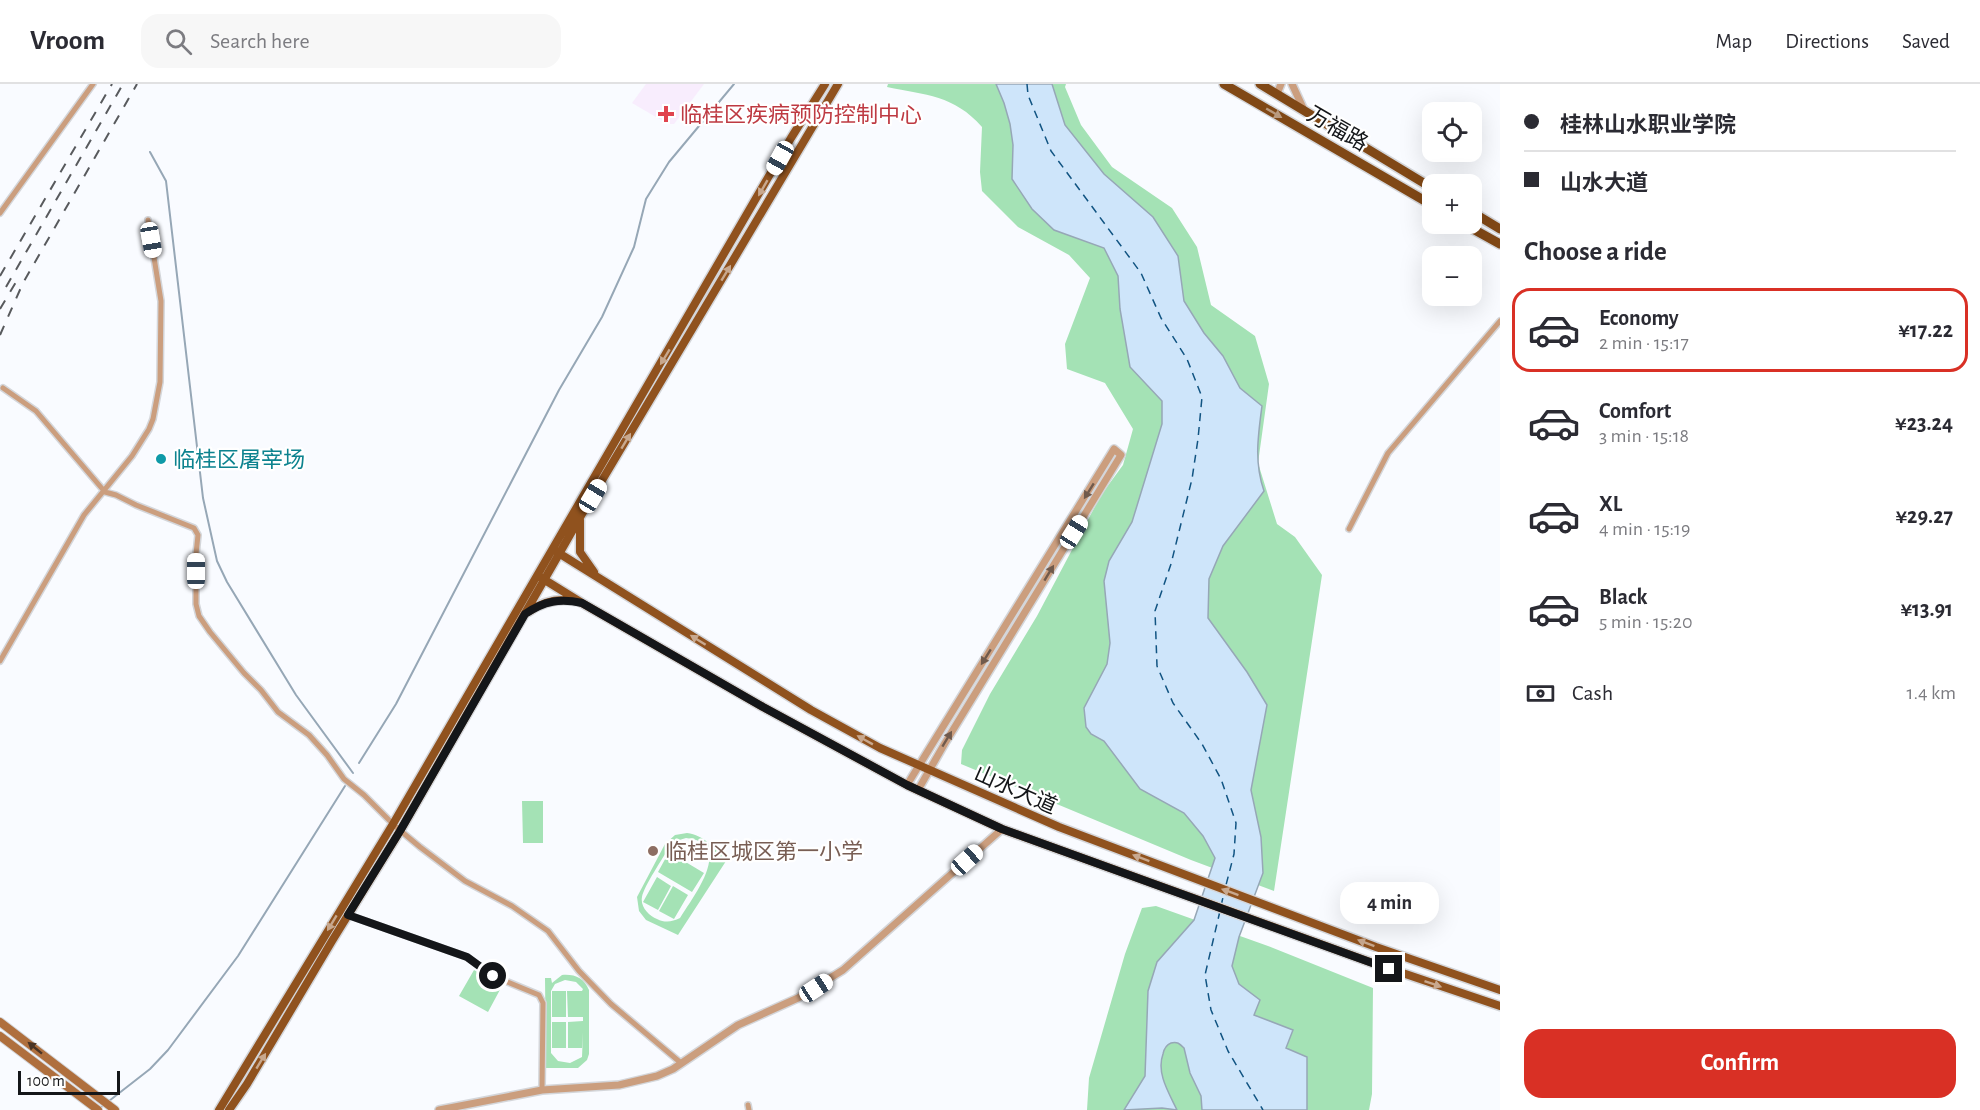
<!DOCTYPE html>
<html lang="en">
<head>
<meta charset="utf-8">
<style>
	body { margin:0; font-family:"Alegreya Sans","Noto Sans SC",sans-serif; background:#f7f7f7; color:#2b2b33; height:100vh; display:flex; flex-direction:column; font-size:22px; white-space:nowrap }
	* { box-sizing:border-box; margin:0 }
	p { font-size:20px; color:#7c7c81 }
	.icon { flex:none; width:33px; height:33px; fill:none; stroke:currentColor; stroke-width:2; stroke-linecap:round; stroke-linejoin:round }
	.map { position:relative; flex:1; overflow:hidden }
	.details { display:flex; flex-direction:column; background:#fff; width:480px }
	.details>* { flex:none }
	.hud { display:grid; align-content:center; height:132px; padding:0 24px; background:#fff }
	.fabs { position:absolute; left:1422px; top:18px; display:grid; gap:12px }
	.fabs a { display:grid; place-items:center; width:60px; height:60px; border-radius:12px; background:#fff; box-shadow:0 6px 24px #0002; font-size:30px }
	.scale { position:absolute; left:18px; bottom:15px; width:102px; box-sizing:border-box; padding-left:6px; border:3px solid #141619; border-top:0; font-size:16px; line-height:21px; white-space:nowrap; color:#141619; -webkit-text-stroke:4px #fff; paint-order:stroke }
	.end { position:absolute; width:27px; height:27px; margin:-14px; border:8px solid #141619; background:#fff; box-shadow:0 0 0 3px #fff }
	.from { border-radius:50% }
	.bubble { position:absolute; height:42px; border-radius:18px; background:#fff; box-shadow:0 6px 24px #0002; font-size:20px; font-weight:700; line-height:42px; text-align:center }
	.car { position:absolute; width:18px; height:36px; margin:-18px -9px; border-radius:8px; box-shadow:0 0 4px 2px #0007; background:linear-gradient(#fff 24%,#345 0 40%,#fff 0 76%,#345 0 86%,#fff 0) }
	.hud b { display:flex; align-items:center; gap:21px; height:57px; font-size:22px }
	.hud b+b { border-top:2px solid #e1e1e2 }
	.hud i { width:15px; height:15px; background:#2b2b33 }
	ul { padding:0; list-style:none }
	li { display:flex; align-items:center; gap:18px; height:84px; margin:0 12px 9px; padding:0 12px; border:3px solid transparent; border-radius:18px }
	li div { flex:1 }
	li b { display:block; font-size:22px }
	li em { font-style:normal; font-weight:700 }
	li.selected { border-color:#d93025 }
	li>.icon { width:54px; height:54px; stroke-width:1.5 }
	h2 { padding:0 24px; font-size:27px; line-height:72px }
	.pay { display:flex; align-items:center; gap:15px; height:66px; padding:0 24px; font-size:22px }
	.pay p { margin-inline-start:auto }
	.action { display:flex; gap:12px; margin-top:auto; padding:12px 24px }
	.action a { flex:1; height:69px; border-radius:18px; background:#d93025; color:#fff; font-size:24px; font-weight:700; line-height:69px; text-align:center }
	header { display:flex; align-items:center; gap:36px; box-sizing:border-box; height:84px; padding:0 30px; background:#fff; border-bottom:2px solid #e1e1e2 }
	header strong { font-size:28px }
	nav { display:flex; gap:33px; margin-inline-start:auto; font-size:21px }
	.search { width:420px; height:54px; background:#f7f7f7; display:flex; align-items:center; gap:15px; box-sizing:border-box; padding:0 21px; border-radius:18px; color:#7c7c81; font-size:22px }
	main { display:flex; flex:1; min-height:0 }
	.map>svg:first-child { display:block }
	.medical { fill:#f8edfd }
	.green { fill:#a4e2b5; fill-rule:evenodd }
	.water { fill:#cee5fa; stroke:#96a7b6; stroke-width:1.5 }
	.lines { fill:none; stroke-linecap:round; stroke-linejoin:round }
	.stream { stroke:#96a7b6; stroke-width:2 }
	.ferry { stroke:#115482; stroke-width:1.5; stroke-dasharray:8 6; stroke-linecap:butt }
	.minor-casing { stroke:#d4d6da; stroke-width:8 }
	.tertiary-casing { stroke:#d4d6da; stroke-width:10 }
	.secondary-casing { stroke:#d4d6da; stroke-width:10 }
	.primary-casing { stroke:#d4d6da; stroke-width:11 }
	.trunk-casing { stroke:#d4d6da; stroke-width:12 }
	.minor { stroke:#cb9e7e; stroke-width:5 }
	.tertiary { stroke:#cb9e7e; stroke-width:7 }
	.secondary { stroke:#af6f3d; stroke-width:8 }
	.primary { stroke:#90521e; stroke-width:8 }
	.trunk { stroke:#804816; stroke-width:9 }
	.rail { stroke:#585a5d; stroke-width:2; stroke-dasharray:10 10; stroke-linecap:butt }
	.oneway { fill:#b99a7f }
	.oneway2 { fill:#c8a88e }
	.oneway3 { fill:#705a4c }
	.oneway4 { fill:#4a3526 }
	.route { stroke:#141619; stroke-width:8 }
	.health-dot { fill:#e0444e; stroke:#fff; stroke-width:2 }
	.culture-dot { fill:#0f9aa8; stroke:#fff; stroke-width:2 }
	.education-dot { fill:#8d6e63; stroke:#fff; stroke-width:2 }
	.labels { text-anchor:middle; stroke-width:4.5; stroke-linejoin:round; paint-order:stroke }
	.health-label { font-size:22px; fill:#be3a42; stroke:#fff; text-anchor:start }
	.street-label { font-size:22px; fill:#141619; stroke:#fff }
	.culture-label { font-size:22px; fill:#0d838f; stroke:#fff; text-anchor:start }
	.education-label { font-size:22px; fill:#785e54; stroke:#fff; text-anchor:start }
</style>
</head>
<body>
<header>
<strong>Vroom</strong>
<div class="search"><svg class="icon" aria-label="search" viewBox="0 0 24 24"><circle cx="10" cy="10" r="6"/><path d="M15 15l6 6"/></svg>Search here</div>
<nav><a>Map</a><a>Directions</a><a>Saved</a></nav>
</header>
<main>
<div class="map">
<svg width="1500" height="1026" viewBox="0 0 1500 1026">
	<rect width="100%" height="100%" fill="#f9fbff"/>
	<!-- medical -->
	<path class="medical" d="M646,0H704L674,40H668L632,19Z"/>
	<!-- green -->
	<path class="green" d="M888,0H1066L1065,3L1081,41L1112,83L1172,124L1197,163L1211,221L1255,252L1269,300L1258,379L1277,440L1295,453L1322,491L1274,807L1191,776L961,680L962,666L990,610L1037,532L1101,411L1123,381L1133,345L1105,299L1067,285L1065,260L1090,194L1069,171L1018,143L982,107L980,88L982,43C954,11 926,11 887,3Z
		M522,717H543V759H523Z
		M687,749C704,751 714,765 728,774L678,851L646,836L639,827L637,813L665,760L675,751ZM686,754C736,759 692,814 680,834C672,838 665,839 657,835C649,832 640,823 642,813C644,802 663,774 670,762L676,757Z
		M669,768L704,789L692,808L658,788Z
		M657,793L671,802L658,826L643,818Z
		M673,802L688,811L674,835L659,827Z
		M1156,822L1268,862L1373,904L1372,1010L1369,1026H1087L1089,994L1125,870L1142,824Z
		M474,886L502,902L488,928L459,912Z
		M562,891C575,890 584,894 589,906V970L587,976L578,984H546L545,894H551L552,899ZM565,896L576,898L583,905L582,907H567L568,933H583V937L568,938V964H582L583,948L582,973L570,979L558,977L551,969V907L555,900Z
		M552,907H566V933H552Z
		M552,938H566V964H552Z"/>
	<!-- water -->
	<path class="water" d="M996,0H1052L1065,41L1104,90L1153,133L1178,172L1184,217L1204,249L1223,272L1240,304L1262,322C1258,352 1254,378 1264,407L1223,462L1209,495L1208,534L1247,588L1267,621L1251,706L1261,753L1263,789L1239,853L1232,882L1239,900L1260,916L1254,931L1293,946L1286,964L1307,973V1026H1202L1201,1012L1190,989L1184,964C1180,960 1177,957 1171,959C1166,961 1164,965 1163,970C1156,989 1169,1009 1177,1026L1162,1024L1124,1026L1145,992L1148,907L1157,878L1194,836L1215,774L1203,752L1184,729L1140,705L1104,657L1091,650L1086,643L1084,624L1107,580L1110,559L1104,497L1109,477L1132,438L1162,340V317L1130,283L1120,225L1118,192L1104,164L1054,146L1032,125L1012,95L1013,61L1010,40L1004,19Z"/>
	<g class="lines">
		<!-- stream -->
		<path class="stream" d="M150,68L166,97L203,414L217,477L227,498L296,611L353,689
			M359,679L396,620L559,306L602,233L634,163L646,115L669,78L734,0
			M100,1024L150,985L168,966L238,872L345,702"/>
		<!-- ferry -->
		<path class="ferry" d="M1027,0L1028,11L1051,67L1141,189L1161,234L1187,275L1202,313L1198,355L1192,395L1171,480L1155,527L1157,582L1173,619L1202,660L1221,695L1236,739L1234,770L1226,801
			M1221,822L1224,809
			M1220,827L1205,891L1211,926L1228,967L1263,1026"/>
		<defs>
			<path id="minor" d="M0,129L93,0
				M3,304L36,327L105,408L116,411L136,421L194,444L198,451L196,470V520L199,532L210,548L244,589L261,606L278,628L309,651L327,671L344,695L364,711L396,743L420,763L465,797L512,822L548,847L579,887L611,920L681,979
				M1349,445L1388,369L1500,237
				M0,577L84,431L132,372L149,345L153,335L160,298L161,217L148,136
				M348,831L467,873L493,892L539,911L543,919L542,1006
				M748,1021L749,1026"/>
			<path id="tertiary" d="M1292,0L1304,26
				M1277,10L1281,0
				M907,701L1114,365L1121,371L945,659L918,706
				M439,1026L542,1006L619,1001L657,992L673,985L738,941L798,914L843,886L1002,745"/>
			<path id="secondary" d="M0,938L115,1026
				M0,952L98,1026"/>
			<path id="primary" d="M580,436V468L594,488
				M557,468L811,626L880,664L1059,743L1376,863L1500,906
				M540,493L582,519L763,623L907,701L1002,745L1370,878L1500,922
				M528,528C542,518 558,514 575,517
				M219,1026L393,740L791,54L825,0
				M229,1026L247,1000L332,857L400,747L582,430L838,0"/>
			<path id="trunk" d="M1224,0L1432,121
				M1260,0L1432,104
				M1472,128L1500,145
				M1464,140L1500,160"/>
		</defs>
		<!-- minor casing -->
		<use href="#minor" class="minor-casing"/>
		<!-- tertiary casing -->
		<use href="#tertiary" class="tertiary-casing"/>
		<!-- secondary casing -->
		<use href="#secondary" class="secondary-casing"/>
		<!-- primary casing -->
		<use href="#primary" class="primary-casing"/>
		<!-- trunk casing -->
		<use href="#trunk" class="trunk-casing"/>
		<!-- minor -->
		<use href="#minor" class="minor"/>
		<!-- tertiary -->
		<use href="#tertiary" class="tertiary"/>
		<!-- secondary -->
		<use href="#secondary" class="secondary"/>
		<!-- primary -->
		<use href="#primary" class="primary"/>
		<!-- trunk -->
		<use href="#trunk" class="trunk"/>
		<!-- rail -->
		<path class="rail" d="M0,192L112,0
			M6,203L123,0
			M0,225L16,198
			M0,251L23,199L137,0"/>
	</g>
	<!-- one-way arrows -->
	<defs><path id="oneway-solid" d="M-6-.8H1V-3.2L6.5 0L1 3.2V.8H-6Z" transform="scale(1.5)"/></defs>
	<use class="oneway" href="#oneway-solid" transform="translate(1274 29) rotate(30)"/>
	<g class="oneway2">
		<use href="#oneway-solid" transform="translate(763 104) rotate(120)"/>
		<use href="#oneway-solid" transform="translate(726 189) rotate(-59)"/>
		<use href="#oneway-solid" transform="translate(665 273) rotate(121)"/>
		<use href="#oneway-solid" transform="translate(626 357) rotate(-59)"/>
		<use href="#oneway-solid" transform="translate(698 556) rotate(-148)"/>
		<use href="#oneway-solid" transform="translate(865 656) rotate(-151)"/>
		<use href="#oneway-solid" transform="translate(1141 774) rotate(-159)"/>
		<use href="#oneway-solid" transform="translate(1230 808) rotate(-160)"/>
		<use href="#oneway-solid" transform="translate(332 839) rotate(121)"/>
		<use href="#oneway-solid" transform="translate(1366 859) rotate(-159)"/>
		<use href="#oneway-solid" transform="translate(1433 900) rotate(19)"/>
		<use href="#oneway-solid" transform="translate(261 977) rotate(-59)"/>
	</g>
	<g class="oneway3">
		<use href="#oneway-solid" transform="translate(1089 407) rotate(122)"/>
		<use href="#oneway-solid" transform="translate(1049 489) rotate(-59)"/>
		<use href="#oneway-solid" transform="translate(986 573) rotate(122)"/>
		<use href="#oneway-solid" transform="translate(947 655) rotate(-59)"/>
	</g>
	<use class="oneway4" href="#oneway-solid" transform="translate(35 964) rotate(-141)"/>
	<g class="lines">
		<!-- route -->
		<path class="route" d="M493,892L467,873L348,831L400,747L525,530C544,517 560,514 582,519L763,623L907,701L1002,745L1389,885"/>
	</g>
	<!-- markers -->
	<path class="health-dot" d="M663 21h6v6h6v6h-6v6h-6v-6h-6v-6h6z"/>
	<circle class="culture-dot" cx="161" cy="375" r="6"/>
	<circle class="education-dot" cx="653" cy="767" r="6"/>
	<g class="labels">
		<!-- health labels -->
		<g class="health-label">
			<text x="680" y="38">临桂区疾病预防控制中心</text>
		</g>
		<!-- street labels -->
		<g class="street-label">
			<text transform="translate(1338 44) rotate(30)" y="8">万福路</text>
			<text transform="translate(1016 705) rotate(24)" y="8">山水大道</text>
		</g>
		<!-- culture labels -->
		<g class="culture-label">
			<text x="173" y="383">临桂区屠宰场</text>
		</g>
		<!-- education labels -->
		<g class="education-label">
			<text x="665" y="775">临桂区城区第一小学</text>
		</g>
	</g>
</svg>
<div class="fabs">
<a><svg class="icon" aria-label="locate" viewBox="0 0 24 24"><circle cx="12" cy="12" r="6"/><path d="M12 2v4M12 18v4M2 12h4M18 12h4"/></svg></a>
<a>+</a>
<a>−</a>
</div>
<div class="scale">100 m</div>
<i class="end from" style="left:493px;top:892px"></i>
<i class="end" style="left:1389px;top:885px"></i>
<div class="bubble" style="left:1340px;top:798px;width:99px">4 min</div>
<i class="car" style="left:780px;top:74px;rotate:209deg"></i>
<i class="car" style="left:151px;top:156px;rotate:170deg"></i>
<i class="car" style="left:593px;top:412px;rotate:31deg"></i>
<i class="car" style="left:1074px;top:448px;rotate:32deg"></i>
<i class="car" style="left:196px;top:487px;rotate:0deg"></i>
<i class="car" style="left:967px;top:776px;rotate:48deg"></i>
<i class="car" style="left:816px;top:904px;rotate:57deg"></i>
</div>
<section class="details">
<div class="hud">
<b><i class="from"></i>桂林山水职业学院</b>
<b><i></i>山水大道</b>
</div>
<h2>Choose a ride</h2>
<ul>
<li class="selected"><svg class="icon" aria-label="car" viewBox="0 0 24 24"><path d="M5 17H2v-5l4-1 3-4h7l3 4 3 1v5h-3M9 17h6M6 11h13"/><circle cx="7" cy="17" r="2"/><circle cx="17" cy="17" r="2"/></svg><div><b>Economy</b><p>2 min · 15:17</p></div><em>¥17.22</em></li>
<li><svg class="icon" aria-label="car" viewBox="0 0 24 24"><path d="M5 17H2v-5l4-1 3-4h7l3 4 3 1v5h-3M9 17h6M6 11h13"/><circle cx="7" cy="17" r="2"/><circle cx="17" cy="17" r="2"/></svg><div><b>Comfort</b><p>3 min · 15:18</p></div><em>¥23.24</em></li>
<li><svg class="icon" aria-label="car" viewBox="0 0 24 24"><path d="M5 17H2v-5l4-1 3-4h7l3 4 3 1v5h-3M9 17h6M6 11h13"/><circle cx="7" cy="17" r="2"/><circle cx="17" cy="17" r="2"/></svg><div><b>XL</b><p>4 min · 15:19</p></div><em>¥29.27</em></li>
<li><svg class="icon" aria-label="car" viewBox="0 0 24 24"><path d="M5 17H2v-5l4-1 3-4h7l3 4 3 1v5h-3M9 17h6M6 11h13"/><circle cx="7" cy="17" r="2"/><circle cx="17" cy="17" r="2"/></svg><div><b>Black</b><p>5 min · 15:20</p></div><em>¥13.91</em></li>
</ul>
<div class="pay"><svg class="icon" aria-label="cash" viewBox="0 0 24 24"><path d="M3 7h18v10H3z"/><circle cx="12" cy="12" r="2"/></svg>Cash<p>1.4 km</p></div>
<div class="action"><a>Confirm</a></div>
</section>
</main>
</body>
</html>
